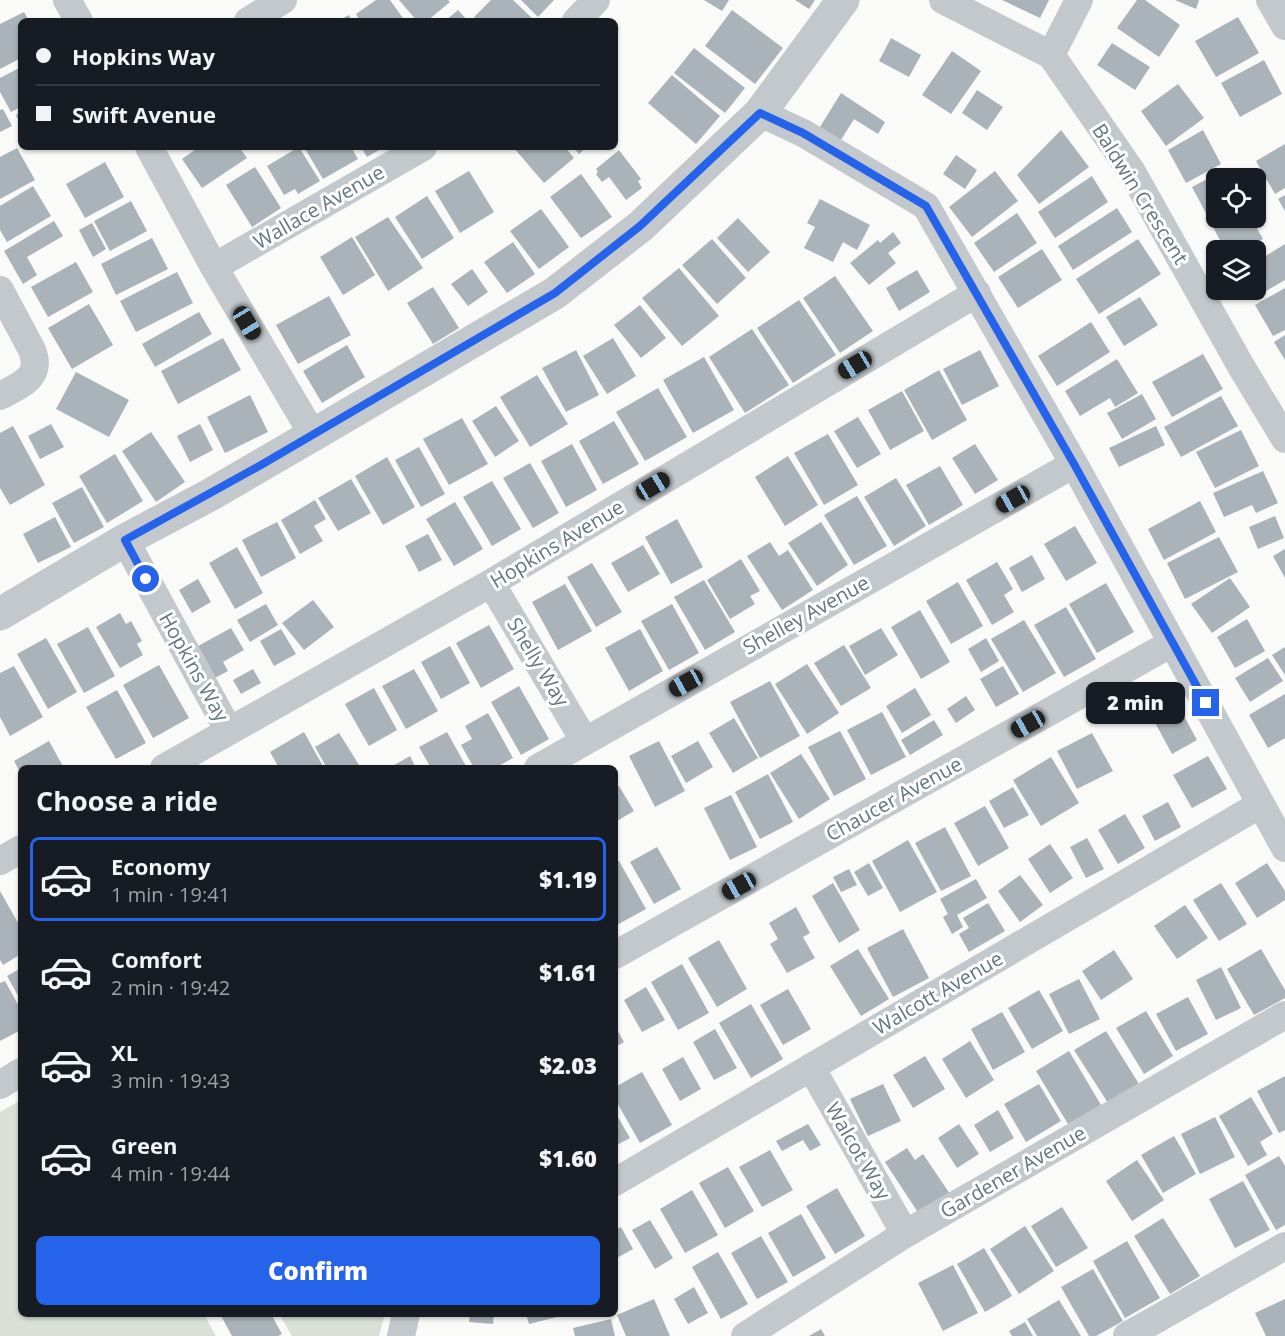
<!DOCTYPE html>
<html lang="en">
<head>
<meta charset="utf-8">
<style>
	body { margin:0; font-family:"Open Sans",sans-serif; background:#20242c; color:#f1f3f6; height:100vh; display:flex; flex-direction:column; font-size:22px; white-space:nowrap }
	* { box-sizing:border-box; margin:0 }
	p { font-size:20px; color:#9ea1a6 }
	.icon { flex:none; width:33px; height:33px; fill:none; stroke:currentColor; stroke-width:2; stroke-linecap:round; stroke-linejoin:round }
	.map { position:relative; flex:1; overflow:hidden }
	.details { position:absolute; left:18px; top:765px; width:600px; height:552px; display:flex; flex-direction:column; background:#171b24; border-radius:9px; box-shadow:0 2px 4px #0004 }
	.details>* { flex:none }
	.top-card { position:absolute; left:18px; top:18px; width:600px; height:132px; border-radius:9px; box-shadow:0 2px 4px #0004; display:grid; align-content:center; height:132px; padding:0 18px; background:#171b24 }
	.controls { position:absolute; left:1206px; top:168px; display:grid; gap:12px }
	.controls a { display:grid; place-items:center; width:60px; height:60px; border-radius:9px; background:#171b24; box-shadow:0 2px 4px #0004; font-size:30px }
	.end { position:absolute; width:27px; height:27px; margin:-14px; border:8px solid #2563eb; background:#fff; box-shadow:0 0 0 3px #fff }
	.from { border-radius:50% }
	.bubble { position:absolute; height:42px; border-radius:9px; background:#171b24; box-shadow:0 2px 4px #0004; font-size:20px; font-weight:800; line-height:42px; text-align:center }
	.car { position:absolute; width:18px; height:36px; margin:-18px -9px; border-radius:8px; box-shadow:0 0 4px 2px #0007; background:linear-gradient(#222 24%,#8ab4d8 0 40%,#222 0 76%,#8ab4d8 0 86%,#222 0) }
	.top-card b { display:flex; align-items:center; gap:21px; height:57px; font-size:22px }
	.top-card b+b { border-top:2px solid #363941 }
	.top-card i { width:15px; height:15px; background:#f1f3f6 }
	ul { padding:0; list-style:none }
	li { display:flex; align-items:center; gap:18px; height:84px; margin:0 12px 9px; padding:0 6px; border:3px solid transparent; border-radius:9px }
	li div { flex:1 }
	li b { display:block; font-size:22px }
	li em { font-style:normal; font-weight:800 }
	li.on { border-color:#2563eb }
	li>.icon { width:54px; height:54px; stroke-width:1.5 }
	h2 { padding:0 18px; font-size:27px; line-height:72px }
	.cta { display:flex; gap:12px; margin-top:auto; padding:12px 18px }
	.cta a { flex:1; height:69px; border-radius:9px; background:#2563eb; color:#fff; font-size:24px; font-weight:800; line-height:69px; text-align:center }
	.map>svg:first-child { display:block }
	.green { fill:#dadfd7 }
	.building { fill:#aab3b9 }
	.lines { fill:none; stroke-linecap:round; stroke-linejoin:round }
	.minor { stroke:#c3c8cc; stroke-width:28 }
	.tertiary { stroke:#c3c8cc; stroke-width:33 }
	.route { stroke:#2563eb; stroke-width:8 }
	.labels { text-anchor:middle; stroke-width:6; stroke-linejoin:round; paint-order:stroke }
	.street-label { font-size:20px; fill:#657683; stroke:#fff }
</style>
</head>
<body>
<div class="map">
<svg width="1285" height="1336" viewBox="0 0 1285 1336">
	<rect width="100%" height="100%" fill="#fafaf8"/>
	<!-- green -->
	<path class="green" d="M21,1100V1314H204L216,1336H0V1112Z
		M282,1314H385L379,1336H292L280,1315Z"/>
	<!-- building -->
	<path class="building" d="M376,0H390L405,21H360L356,14Z
		M399,0H448L450,2L427,21H417Z
		M491,0H513L535,21H479L474,17Z
		M521,0H554L538,17Z
		M704,0H729L722,11Z
		M795,0H815L809,9Z
		M1002,0H1049L1040,18Z
		M1137,0H1145L1180,25L1159,57L1117,28Z
		M1175,0H1199L1196,9Z
		M458,10L468,21H445Z
		M732,10L783,48L755,84L705,46Z
		M24,12L29,21H21V58L0,69V24Z
		M349,15L352,21H338Z
		M1238,17L1259,53L1216,77L1195,41Z
		M891,38L921,55L909,77L879,61Z
		M1112,43L1150,67L1135,90L1097,65Z
		M694,48L745,88L725,113L674,73Z
		M952,51L981,71L951,114L922,95Z
		M1264,60L1282,94L1240,117L1221,83Z
		M21,67V107L11,112L0,92V78Z
		M672,75L720,116L696,144L648,103Z
		M1178,84L1204,118L1166,146L1141,111Z
		M977,90L1003,107L987,130L962,113Z
		M841,93L885,122L878,134L854,119L841,140L820,127Z
		M3,109L12,126L0,132V110Z
		M21,112V125L16,115Z
		M1061,130L1089,167L1039,204L1017,175Z
		M1203,130L1221,164L1186,183L1168,150Z
		M1285,144V188L1275,194L1256,161Z
		M199,147H239L247,158L202,188L182,159Z
		M299,147L320,181L298,194L295,189L284,195L267,166Z
		M304,147H351L358,159L323,179Z
		M361,147H384L367,157Z
		M513,147H565L574,158L544,183Z
		M573,147H587L579,154Z
		M17,148L35,180L0,199V157Z
		M619,150L641,179L638,181L642,188L626,200L609,177L602,182L596,174L598,172L596,169Z
		M956,155L977,170L965,189L943,174Z
		M105,162L124,197L85,218L66,184Z
		M255,167L281,208L252,227L226,185Z
		M1226,169L1232,178H1216V212L1208,217L1192,187Z
		M469,171L494,212L460,233L435,191Z
		M995,171L1018,201L972,237L949,207Z
		M581,174L612,217L581,238L550,197Z
		M1092,176L1108,202L1055,238L1038,212Z
		M33,186L51,216L7,242L0,230V206Z
		M1285,195V211L1278,199Z
		M427,196L454,238L422,259L395,217Z
		M820,199L870,225L857,250L843,242L833,262L804,248L815,227L807,223Z
		M131,201L147,231L110,251L94,221Z
		M1117,208L1132,232L1073,270L1058,246Z
		M541,209L569,247L539,269L510,231Z
		M1017,213L1037,243L994,272L974,243Z
		M388,217L423,268L388,291L355,237Z
		M738,218L770,252L748,272L717,238Z
		M1222,218H1251L1263,239L1242,250H1225L1211,223Z
		M54,221L63,236L27,257L37,275L23,284L4,251Z
		M92,223L106,249L93,257L79,230Z
		M893,232L901,243L888,253L896,263L869,285L850,263L878,240L880,243Z
		M352,237L375,275L343,295L320,257Z
		M152,238L168,269L116,295L101,264Z
		M712,239L746,278L717,304L682,265Z
		M1138,239L1161,274L1099,314L1076,279Z
		M513,242L535,274L507,293L484,262Z
		M1285,244V280L1254,298L1249,290H1256V262Z
		M1042,249L1062,280L1018,308L998,277Z
		M76,262L93,292L48,317L31,287Z
		M679,268L719,316L682,346L642,298Z
		M472,269L488,292L468,306L451,284Z
		M917,270L930,292L899,311L886,288Z
		M177,272L193,303L136,332L120,301Z
		M835,276L873,331L840,353L803,298Z
		M433,287L459,328L433,344L407,303Z
		M1285,288V330L1273,336L1255,305Z
		M329,296L351,335L298,364L276,325Z
		M1140,297L1158,325L1124,346L1106,317Z
		M799,300L836,355L793,383L757,328Z
		M89,304L113,345L72,369L48,328Z
		M640,305L666,338L641,358L614,325Z
		M199,312L212,334L155,367L142,344Z
		M1091,322L1110,352L1057,386L1038,356Z
		M752,329L789,385L745,413L709,357Z
		M1285,335V360L1274,342Z
		M223,338L241,370L178,404L161,371Z
		M613,338L636,376L607,394L583,356Z
		M347,345L365,377L322,403L303,371Z
		M576,350L599,395L566,412L542,368Z
		M980,350L999,386L962,405L943,369Z
		M1203,354L1223,389L1172,417L1152,382Z
		M704,357L734,410L693,433L663,380Z
		M1117,359L1138,393L1115,407L1110,398L1080,416L1065,391Z
		M939,370L967,420L932,440L904,390Z
		M76,372L129,400L109,437L56,409Z
		M537,375L568,424L530,447L500,397Z
		M658,388L687,437L645,461L616,412Z
		M902,391L924,431L890,450L868,410Z
		M1142,394L1156,419L1122,439L1107,413Z
		M250,395L268,432L225,453L207,417Z
		M1221,396L1238,426L1181,457L1164,427Z
		M496,406L519,441L495,457L472,421Z
		M858,417L881,454L857,468L834,431Z
		M462,418L488,464L449,485L423,439Z
		M614,421L639,464L603,484L579,441Z
		M51,424L64,447L40,459L28,436Z
		M200,424L213,450L190,462L177,436Z
		M13,426L45,485L10,505L0,488V433Z
		M1156,426L1165,445L1119,467L1109,448Z
		M1241,430L1259,466L1215,488L1196,452Z
		M151,432L185,482L156,502L122,451Z
		M828,434L858,485L824,505L794,453Z
		M572,444L597,490L566,507L541,461Z
		M975,444L998,480L975,494L952,458Z
		M419,447L445,494L421,507L395,460Z
		M115,454L143,501L107,523L79,476Z
		M788,456L818,505L785,526L755,477Z
		M387,457L415,507L383,525L355,476Z
		M530,463L559,513L533,528L503,478Z
		M940,466L963,505L929,525L906,485Z
		M1263,471L1278,503L1256,513L1252,505L1224,517L1213,493Z
		M896,478L926,526L894,546L864,497Z
		M351,479L371,513L338,531L318,498Z
		M492,481L521,529L492,546L463,497Z
		M82,487L104,527L74,543L52,503Z
		M857,496L887,546L854,565L824,515Z
		M315,500L326,519L314,526L323,541L300,554L281,520Z
		M1200,501L1216,532L1164,560L1148,529Z
		M455,502L483,549L454,566L426,519Z
		M1275,516L1284,538L1258,549L1249,527Z
		M55,517L71,547L38,563L23,534Z
		M677,519L703,567L671,584L645,537Z
		M277,522L296,558L261,577L242,540Z
		M821,522L848,565L817,586L788,543Z
		M1075,526L1097,563L1066,581L1044,544Z
		M428,534L442,560L419,572L405,546Z
		M1219,537L1238,572L1185,599L1167,563Z
		M770,542L779,556L788,550L813,590L782,610L747,556Z
		M643,545L660,574L628,592L611,563Z
		M237,547L263,593L235,609L209,563Z
		M1285,549V578L1273,556Z
		M1032,555L1045,579L1022,592L1009,568Z
		M741,559L760,591L750,596L755,604L730,619L707,580Z
		M997,562L1013,589L1004,595L1014,612L992,625L966,580Z
		M592,563L622,612L596,627L567,577Z
		M1230,578L1250,607L1212,633L1191,604Z
		M198,579L211,602L192,613L179,590Z
		M704,580L735,632L705,650L674,597Z
		M958,582L983,626L951,644L926,601Z
		M1106,583L1134,632L1097,653L1069,604Z
		M565,584L592,631L558,650L532,602Z
		M313,600L334,627L304,650L282,623Z
		M266,604L278,625L250,642L237,620Z
		M672,604L699,653L669,670L641,621Z
		M1066,607L1096,659L1064,677L1034,625Z
		M920,610L950,662L921,679L891,627Z
		M120,613L126,624L131,621L142,641L137,644L143,655L120,668L96,627Z
		M1247,619L1265,651L1235,668L1217,637Z
		M1024,620L1056,673L1023,692L991,639Z
		M489,625L514,669L481,688L456,643Z
		M88,627L115,676L84,693L57,644Z
		M231,628L244,650L223,662L228,671L215,678L198,646Z
		M881,628L898,655L865,675L849,646Z
		M281,629L296,654L274,666L260,641Z
		M640,629L663,671L629,691L605,648Z
		M46,638L77,692L48,709L17,654Z
		M986,638L999,661L981,672L968,649Z
		M844,645L871,688L841,706L814,663Z
		M450,646L470,683L441,699L421,662Z
		M1285,647V675L1272,655Z
		M1268,658L1283,681L1250,702L1235,678Z
		M807,664L839,713L807,734L775,684Z
		M159,665L189,718L153,738L123,685Z
		M14,666L43,717L10,736L0,717V673Z
		M1003,666L1019,694L996,707L980,679Z
		M253,669L261,683L241,694L233,680Z
		M414,669L438,711L406,729L382,686Z
		M770,681L800,736L760,758L730,702Z
		M519,686L549,739L521,755L491,702Z
		M374,688L397,730L369,746L345,704Z
		M915,688L931,715L902,733L886,706Z
		M117,690L146,743L116,759L86,707Z
		M1171,692L1197,740L1172,754L1146,706Z
		M1285,694V738L1268,748L1249,715Z
		M966,696L975,710L956,723L947,709Z
		M882,712L906,757L871,775L847,730Z
		M488,713L513,758L495,768H474L461,745L472,739L465,726Z
		M734,718L758,758L733,773L709,733Z
		M934,720L943,735L910,755L901,740Z
		M840,731L866,779L834,796L808,747Z
		M304,732L324,768H279L270,752Z
		M447,732L467,768H431L419,747Z
		M339,733L361,768H327L315,747Z
		M1092,733L1113,771L1077,789L1057,751Z
		M49,741L64,768H21V774L14,761Z
		M659,741L685,791L655,807L629,756Z
		M698,741L713,767L686,783L671,756Z
		M801,754L830,799L799,819L770,773Z
		M410,756L416,768H389Z
		M1208,756L1227,789L1192,808L1173,775Z
		M1051,757L1079,803L1041,826L1013,780Z
		M768,774L793,822L760,839L735,792Z
		M619,786L634,811L615,822V789Z
		M1013,787L1029,815L1004,828L989,801Z
		M731,795L757,847L730,860L704,808Z
		M1168,802L1181,827L1155,841L1142,816Z
		M985,806L1009,848L978,866L954,823Z
		M1125,814L1145,848L1118,864L1098,830Z
		M945,827L971,876L941,891L915,843Z
		M1087,838L1104,869L1086,878L1070,847Z
		M908,840L937,892L900,912L872,861Z
		M1050,844L1073,878L1050,893L1028,859Z
		M657,847L681,889L654,904L630,862Z
		M619,861L646,909L615,926V863Z
		M869,863L883,888L868,896L854,872Z
		M1267,863L1285,891V900L1257,918L1235,883Z
		M849,869L857,885L841,892L833,877Z
		M1020,875L1043,905L1020,922L998,891Z
		M976,879L987,898L957,915L963,927L952,934L943,917L948,914L940,899Z
		M833,883L860,930L839,943L812,896Z
		M1221,883L1247,924L1219,941L1193,900Z
		M0,891L21,928V954L3,965L0,960Z
		M988,903L1005,931L969,952L959,934L969,928L963,918Z
		M1185,905L1208,938L1177,959L1154,926Z
		M796,907L810,933L803,937L815,958L787,973L770,944L778,939L769,923Z
		M903,929L929,978L893,997L867,948Z
		M719,940L747,989L717,1007L688,958Z
		M858,949L889,999L861,1016L830,966Z
		M1261,949L1285,990V998L1254,1015L1227,969Z
		M1114,950L1133,979L1101,1000L1082,971Z
		M682,964L709,1013L678,1030L651,982Z
		M1221,967L1241,1008L1216,1020L1196,980Z
		M21,968V1001L7,976Z
		M1079,979L1100,1019L1069,1034L1049,994Z
		M5,981L21,1010V1030L0,1041V983Z
		M646,987L665,1020L642,1032L624,1000Z
		M788,989L811,1029L783,1045L760,1005Z
		M1039,990L1063,1031L1032,1049L1008,1008Z
		M1188,997L1208,1034L1176,1051L1156,1014Z
		M751,1004L783,1059L751,1078L719,1023Z
		M1146,1011L1173,1056L1144,1074L1116,1028Z
		M1002,1012L1025,1052L993,1070L971,1029Z
		M615,1026L624,1042L615,1047Z
		M715,1029L737,1068L714,1080L693,1042Z
		M1106,1031L1139,1084L1108,1103L1074,1050Z
		M970,1041L994,1080L966,1098L942,1059Z
		M1069,1051L1101,1105L1068,1124L1036,1071Z
		M925,1056L945,1089L913,1108L893,1075Z
		M683,1057L701,1089L680,1101L662,1069Z
		M642,1072L672,1125L640,1143L615,1099V1087Z
		M1285,1076V1130L1279,1133L1257,1091Z
		M883,1084L901,1121L868,1136L850,1099Z
		M1039,1084L1061,1121L1026,1142L1004,1104Z
		M1251,1097L1273,1134L1260,1142L1267,1155L1248,1166L1219,1116Z
		M998,1110L1014,1138L990,1152L974,1125Z
		M615,1112L630,1138L615,1146Z
		M1215,1117L1235,1157L1200,1174L1181,1134Z
		M808,1124L821,1145L810,1151L803,1140L782,1151L776,1141Z
		M959,1124L979,1154L957,1168L938,1138Z
		M1174,1136L1196,1174L1163,1193L1141,1155Z
		M907,1148L915,1160L923,1154L950,1194L919,1214L885,1162Z
		M770,1150L793,1190L762,1207L739,1167Z
		M1279,1156L1285,1166V1225L1276,1230L1245,1175Z
		M1137,1160L1164,1200L1132,1221L1106,1181Z
		M728,1167L754,1211L725,1228L699,1183Z
		M1243,1181L1270,1230L1235,1248L1209,1199Z
		M837,1188L865,1236L835,1254L806,1206Z
		M692,1190L718,1235L685,1253L660,1209Z
		M1062,1207L1088,1248L1056,1267L1031,1226Z
		M801,1214L826,1258L793,1277L768,1233Z
		M1163,1218L1200,1276L1170,1294L1134,1236Z
		M650,1220L673,1258L655,1269L632,1230Z
		M1025,1226L1054,1271L1019,1294L990,1249Z
		M621,1227L633,1249L615,1259V1230Z
		M761,1236L788,1282L757,1299L731,1253Z
		M1127,1241L1160,1298L1125,1318L1093,1261Z
		M984,1248L1012,1296L985,1312L957,1264Z
		M718,1252L748,1304L721,1319L692,1267Z
		M953,1265L978,1313L943,1331L918,1283Z
		M1093,1269L1123,1321L1096,1336H1089L1061,1287Z
		M694,1287L708,1313L688,1324L674,1299Z
		M654,1299L670,1336H626L617,1315Z
		M1285,1299V1336H1266L1255,1313Z
		M1059,1300L1081,1336H1037L1027,1319Z
		M220,1314H271L282,1334L278,1336H232Z
		M470,1314H494L493,1324L469,1322Z
		M526,1314H556L557,1317L529,1324Z
		M611,1319L615,1336H575L573,1328Z
		M1025,1322L1033,1336H1012L1009,1331Z
		M821,1329L825,1336H809Z"/>
	<g class="lines">
		<!-- minor -->
		<path class="minor" d="M67,0L79,21
			M943,0L1051,55L1132,172L1242,368L1285,439
			M1270,0L1285,26
			M248,21L283,0
			M576,21L596,0
			M1051,55L1079,0
			M760,113L803,133L926,206L1074,464L1285,848
			M149,147L214,267L313,435
			M214,267L423,147
			M0,290L32,350C43,378 20,385 0,396
			M125,540L229,731
			M491,583L584,740
			M164,768L491,583L977,293
			M538,768L1074,464
			M0,861L21,849
			M615,955L1172,643
			M811,1067L905,1234
			M0,1085L21,1072
			M615,1182L1261,804
			M401,1336L406,1314
			M745,1336L905,1234L1285,1015
			M1127,1336L1285,1246"/>
		<!-- tertiary -->
		<path class="tertiary" d="M0,614L125,540L208,496L313,435L555,293L641,226L760,113L843,0"/>
	</g>
	<g class="lines">
		<!-- route -->
		<path class="route" d="M146,579L125,540L261,465L555,293L640,226L760,113L803,133L926,206L1074,464L1206,703"/>
	</g>
	<g class="labels">
		<!-- street labels -->
		<g class="street-label">
			<text transform="translate(1140 194) rotate(58)" y="7">Baldwin Crescent</text>
			<text transform="translate(319 207) rotate(-30)" y="7">Wallace Avenue</text>
			<text transform="translate(557 544) rotate(-31)" y="7">Hopkins Avenue</text>
			<text transform="translate(806 615) rotate(-29)" y="7">Shelley Avenue</text>
			<text transform="translate(538 662) rotate(59)" y="7">Shelly Way</text>
			<text transform="translate(194 667) rotate(61)" y="7">Hopkins Way</text>
			<text transform="translate(894 799) rotate(-29)" y="7">Chaucer Avenue</text>
			<text transform="translate(938 993) rotate(-30)" y="7">Walcott Avenue</text>
			<text transform="translate(858 1151) rotate(60)" y="7">Walcot Way</text>
			<text transform="translate(1013 1172) rotate(-30)" y="7">Gardener Avenue</text>
		</g>
	</g>
</svg>
<div class="controls">
<a><svg class="icon" aria-label="locate" viewBox="0 0 24 24"><circle cx="12" cy="12" r="6"/><path d="M12 2v4M12 18v4M2 12h4M18 12h4"/></svg></a>
<a><svg class="icon" aria-label="layers" viewBox="0 0 24 24"><path d="M12 4l9 5-9 5-9-5zM3 14l9 5 9-5"/></svg></a>
</div>
<i class="end from" style="left:146px;top:579px"></i>
<i class="end" style="left:1206px;top:703px"></i>
<div class="bubble" style="left:1086px;top:682px;width:99px">2 min</div>
<i class="car" style="left:247px;top:323px;rotate:149deg"></i>
<i class="car" style="left:855px;top:365px;rotate:239deg"></i>
<i class="car" style="left:653px;top:486px;rotate:59deg"></i>
<i class="car" style="left:1013px;top:499px;rotate:241deg"></i>
<i class="car" style="left:686px;top:683px;rotate:241deg"></i>
<i class="car" style="left:1028px;top:724px;rotate:241deg"></i>
<i class="car" style="left:739px;top:886px;rotate:241deg"></i>
<div class="top-card">
<b><i class="from"></i>Hopkins Way</b>
<b><i></i>Swift Avenue</b>
</div>
<section class="details">
<h2>Choose a ride</h2>
<ul>
<li class="on"><svg class="icon" aria-label="car" viewBox="0 0 24 24"><path d="M5 17H2v-5l4-1 3-4h7l3 4 3 1v5h-3M9 17h6M6 11h13"/><circle cx="7" cy="17" r="2"/><circle cx="17" cy="17" r="2"/></svg><div><b>Economy</b><p>1 min · 19:41</p></div><em>$1.19</em></li>
<li><svg class="icon" aria-label="car" viewBox="0 0 24 24"><path d="M5 17H2v-5l4-1 3-4h7l3 4 3 1v5h-3M9 17h6M6 11h13"/><circle cx="7" cy="17" r="2"/><circle cx="17" cy="17" r="2"/></svg><div><b>Comfort</b><p>2 min · 19:42</p></div><em>$1.61</em></li>
<li><svg class="icon" aria-label="car" viewBox="0 0 24 24"><path d="M5 17H2v-5l4-1 3-4h7l3 4 3 1v5h-3M9 17h6M6 11h13"/><circle cx="7" cy="17" r="2"/><circle cx="17" cy="17" r="2"/></svg><div><b>XL</b><p>3 min · 19:43</p></div><em>$2.03</em></li>
<li><svg class="icon" aria-label="car" viewBox="0 0 24 24"><path d="M5 17H2v-5l4-1 3-4h7l3 4 3 1v5h-3M9 17h6M6 11h13"/><circle cx="7" cy="17" r="2"/><circle cx="17" cy="17" r="2"/></svg><div><b>Green</b><p>4 min · 19:44</p></div><em>$1.60</em></li>
</ul>
<div class="cta"><a>Confirm</a></div>
</section>
</div>
</body>
</html>
